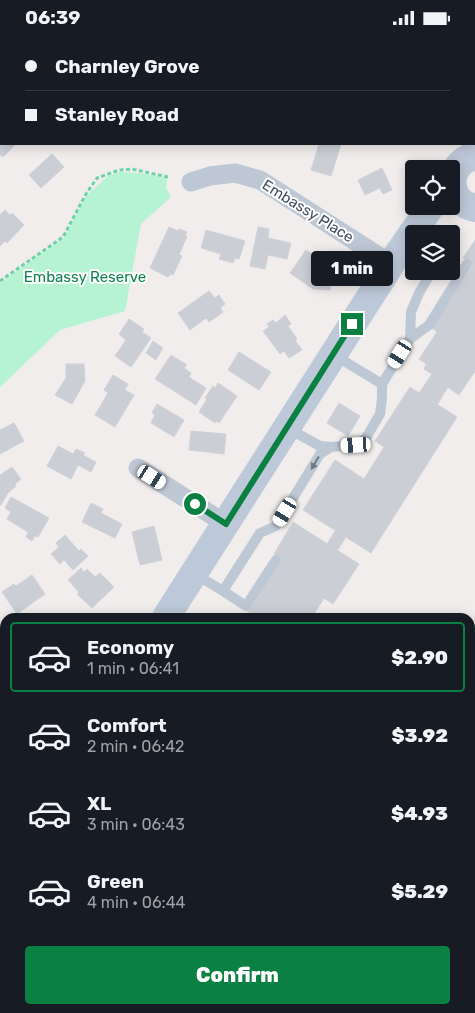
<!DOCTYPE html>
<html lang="en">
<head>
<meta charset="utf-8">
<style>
	body { margin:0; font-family:Rubik,sans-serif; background:#20242c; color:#f1f3f6; height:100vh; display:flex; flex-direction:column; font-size:19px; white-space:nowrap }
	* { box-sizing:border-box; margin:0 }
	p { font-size:16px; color:#9ea1a6 }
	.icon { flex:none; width:28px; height:28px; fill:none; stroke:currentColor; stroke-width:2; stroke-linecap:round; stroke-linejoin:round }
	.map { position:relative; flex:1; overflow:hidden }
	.details { position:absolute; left:0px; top:578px; width:475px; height:401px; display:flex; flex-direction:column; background:#171b24; border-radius:15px 15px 0 0; box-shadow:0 2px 12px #0003 }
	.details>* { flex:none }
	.banner { position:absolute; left:0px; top:0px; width:475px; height:110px; box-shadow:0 2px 12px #0003; display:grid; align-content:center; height:110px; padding:0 25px; background:#171b24 }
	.buttons { position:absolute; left:405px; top:125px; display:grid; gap:10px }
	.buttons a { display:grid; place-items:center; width:55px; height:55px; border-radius:5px; background:#171b24; box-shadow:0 2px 12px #0003; font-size:25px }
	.end { position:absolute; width:22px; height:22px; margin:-11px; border:6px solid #0b8043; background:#fff; box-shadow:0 0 0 2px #fff }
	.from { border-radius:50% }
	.bubble { position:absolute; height:35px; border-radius:5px; background:#171b24; box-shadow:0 2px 12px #0003; font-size:16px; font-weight:800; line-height:35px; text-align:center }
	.car { position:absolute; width:15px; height:30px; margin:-15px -8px; border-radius:6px; box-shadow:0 0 4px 1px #0007; background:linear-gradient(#fff 24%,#345 0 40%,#fff 0 76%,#345 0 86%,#fff 0) }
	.banner b { display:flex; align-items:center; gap:18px; height:48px; font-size:19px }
	.banner b+b { border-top:1px solid #363941 }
	.banner i { width:12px; height:12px; background:#f1f3f6 }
	ul { padding:9px 0 0; list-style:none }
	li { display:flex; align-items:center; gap:15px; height:70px; margin:0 10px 8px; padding:0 15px; border:2px solid transparent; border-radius:5px }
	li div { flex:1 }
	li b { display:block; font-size:19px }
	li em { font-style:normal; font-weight:800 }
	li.active { border-color:#0b8043 }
	li>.icon { width:45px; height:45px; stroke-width:1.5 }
	.cta { display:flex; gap:10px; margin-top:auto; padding:10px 25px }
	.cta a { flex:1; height:58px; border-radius:5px; background:#0b8043; color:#fff; font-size:20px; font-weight:800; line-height:58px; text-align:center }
	.status { display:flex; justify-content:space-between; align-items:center; height:35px; padding:0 25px; background:#171b24; direction:ltr }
	.status svg { height:14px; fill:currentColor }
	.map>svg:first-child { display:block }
	.green { fill:#b5f3d2 }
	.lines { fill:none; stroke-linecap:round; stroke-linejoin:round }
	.stream { stroke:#7ed3f5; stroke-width:5 }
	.building { fill:#cbced5; stroke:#d0d2d9 }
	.path { stroke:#6ad4a8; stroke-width:3; stroke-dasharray:4 2.5; stroke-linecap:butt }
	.lane { stroke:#bec8d4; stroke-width:10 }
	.street { stroke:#bec8d4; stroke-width:19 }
	.secondary { stroke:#bdc8d8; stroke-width:28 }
	.oneway { fill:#6e7986 }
	.route { stroke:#0b8043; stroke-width:6 }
	.labels { text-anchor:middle; stroke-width:4; stroke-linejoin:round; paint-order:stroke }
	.street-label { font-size:15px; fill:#434e5c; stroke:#fff }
	.park-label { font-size:15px; fill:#0d8452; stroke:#fff }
</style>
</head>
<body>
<div class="status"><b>06:39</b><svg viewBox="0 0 49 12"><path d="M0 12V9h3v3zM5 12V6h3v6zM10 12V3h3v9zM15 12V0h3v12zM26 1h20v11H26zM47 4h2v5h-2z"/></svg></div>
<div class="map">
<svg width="475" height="978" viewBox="0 0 475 978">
	<rect width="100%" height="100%" fill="#f0edec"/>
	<!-- green -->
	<path class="green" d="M119,137L138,138L164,142L167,144L166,153L171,162L141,189L125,276L60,295L0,352V248L64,203L87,160L108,141Z"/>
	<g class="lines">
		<!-- stream -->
		<path class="stream" d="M473,0L475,2"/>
	</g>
	<!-- building -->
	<path class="building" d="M0,90L1,109H12L14,111L3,122L0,120Z
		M319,109H341L331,141L311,135Z
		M52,119L64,132L41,153L29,140Z
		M382,133L392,155L383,159L380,153L365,160L358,145Z
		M5,175L10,180L12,178L24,190L7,208L5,206L0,211V180Z
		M169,192L178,196L179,194L187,197L185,200L187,201L179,220L182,221L173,240L170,239L168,242L150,233Z
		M258,192L269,194L268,203L291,208L287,224L268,220L265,234L250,231Z
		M206,195L245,206L239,224L235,223L233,228L219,224L221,219L201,213Z
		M475,205V336L459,360L435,343L439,337L419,324L437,297L432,293L473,230L463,223Z
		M306,215L322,226L317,233L332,234L330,255L313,254L290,238Z
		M209,256L215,263L219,260L225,269L220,273L223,277L209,287L206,283L190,295L178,278Z
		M285,280L291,289L288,291L297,304L295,305L302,315L289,323L284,316L280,319L263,296L269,292L267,289L273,285L276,288Z
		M129,284L144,294L142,297L151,303L131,332L115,321L126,305L119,299Z
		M153,306L163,313L156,325L146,318Z
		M239,317L271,337L259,355L228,335Z
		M171,320L187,330L184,333L191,338L189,342L206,353L196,370L155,344Z
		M66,329H84L85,346L72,369L55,360L66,343Z
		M426,329L439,337L435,343L448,352L437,370L419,358L432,339L424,334Z
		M113,340L128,349L125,355L134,360L115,392L95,380L108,358L104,355Z
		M218,348L237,361L219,388L216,386L215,388L199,377L207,364L205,363L213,351L215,353Z
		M410,352L457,382L371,518L303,475L335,425L364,444L384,412L375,406Z
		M339,368L360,381L348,401L327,388Z
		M157,369L184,385L174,402L151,388L155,380L152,378Z
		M14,388L24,406L0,419V395Z
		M191,396L226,399L224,419L189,415Z
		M58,411L73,419L76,414L85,418L83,420L96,427L91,437L78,430L71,444L47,431Z
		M12,432L21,444L15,449L16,451L8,458L0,471V440Z
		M11,462L49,483L38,502L35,501L32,506L26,502L28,497L7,484L11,477L5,473Z
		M91,468L103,474L101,478L122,489L115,503L82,487Z
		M293,487L359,529L333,569L324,563L312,582H245L282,524L274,519Z
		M154,491L162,525L140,530L132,497Z
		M335,496L346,502L337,516L327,509Z
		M65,500L79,516L81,514L88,521L73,535L64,525L60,529L51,519L59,512L56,508Z
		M81,533L84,537L87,534L95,542L100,538L114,552L92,573L77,559L79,557L68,545Z
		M32,540L45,559L17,579L2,557L14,549L16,551Z
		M0,598L5,603V618L0,623Z
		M0,738L5,743V750L0,756Z
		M470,746L475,751V786L470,782Z
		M470,854L474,857L475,856V882L470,887Z
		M5,935V960L0,951V938Z
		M73,974H101L102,975L99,978H69Z
		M204,974H223L224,978H206Z
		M396,974H418L422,978H400Z"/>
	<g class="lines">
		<!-- path -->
		<path class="path" d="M0,246L63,202L86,159L97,143L119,135L132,134L168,142"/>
		<!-- lane -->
		<path class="lane" d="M410,304L411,277L419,258L432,236
			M334,320L382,349
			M287,393L320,411L331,412
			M195,539L223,556L260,498L276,491L320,419L331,412L356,410L366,403L380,379L382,363V349L410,304L429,290L467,229
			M223,556L246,571L276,525"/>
		<!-- street -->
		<path class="street" d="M191,147L210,141L235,138L260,145L391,229
			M138,433L226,489
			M470,968L475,973
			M159,974L160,978"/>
		<!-- secondary -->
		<path class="secondary" d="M401,0L402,1
			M475,121C445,128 445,167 475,173
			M166,582L391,229L431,171
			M0,818L5,812"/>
	</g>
	<!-- one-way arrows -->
	<defs><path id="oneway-solid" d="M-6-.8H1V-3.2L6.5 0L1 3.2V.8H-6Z" transform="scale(1.25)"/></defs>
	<use class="oneway" href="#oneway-solid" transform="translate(315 428) rotate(121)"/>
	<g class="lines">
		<!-- route -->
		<path class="route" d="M195,469L226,489L352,289"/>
	</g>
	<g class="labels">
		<!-- street labels -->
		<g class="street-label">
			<text transform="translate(308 176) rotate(32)" y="5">Embassy Place</text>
		</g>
		<!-- park labels -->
		<g class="park-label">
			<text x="85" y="247">Embassy Reserve</text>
		</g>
	</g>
</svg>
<div class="buttons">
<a><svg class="icon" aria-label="locate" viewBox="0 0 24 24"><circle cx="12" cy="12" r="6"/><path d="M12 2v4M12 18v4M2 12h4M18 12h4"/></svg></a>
<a><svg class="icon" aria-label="layers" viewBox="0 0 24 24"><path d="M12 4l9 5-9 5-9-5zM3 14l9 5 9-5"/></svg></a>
</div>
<i class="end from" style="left:195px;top:469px"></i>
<i class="end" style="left:352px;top:289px"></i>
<div class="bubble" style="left:311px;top:216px;width:82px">1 min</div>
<i class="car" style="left:400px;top:319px;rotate:212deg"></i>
<i class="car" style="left:356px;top:410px;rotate:267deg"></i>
<i class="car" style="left:152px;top:442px;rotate:122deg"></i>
<i class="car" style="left:285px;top:477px;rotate:211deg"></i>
<div class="banner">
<b><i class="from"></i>Charnley Grove</b>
<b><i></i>Stanley Road</b>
</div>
<section class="details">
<ul>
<li class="active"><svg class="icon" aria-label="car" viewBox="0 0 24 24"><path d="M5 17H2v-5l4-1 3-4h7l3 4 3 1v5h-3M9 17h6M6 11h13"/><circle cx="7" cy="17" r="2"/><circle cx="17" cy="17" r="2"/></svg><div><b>Economy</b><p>1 min · 06:41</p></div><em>$2.90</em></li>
<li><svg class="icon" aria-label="car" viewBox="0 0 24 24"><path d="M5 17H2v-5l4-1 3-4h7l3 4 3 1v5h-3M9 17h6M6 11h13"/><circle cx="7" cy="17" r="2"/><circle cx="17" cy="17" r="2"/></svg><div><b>Comfort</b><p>2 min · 06:42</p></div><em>$3.92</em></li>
<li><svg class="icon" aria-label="car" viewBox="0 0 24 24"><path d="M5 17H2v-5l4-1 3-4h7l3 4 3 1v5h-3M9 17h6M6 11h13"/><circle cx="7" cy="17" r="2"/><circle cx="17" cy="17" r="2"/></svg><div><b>XL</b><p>3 min · 06:43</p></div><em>$4.93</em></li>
<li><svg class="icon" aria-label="car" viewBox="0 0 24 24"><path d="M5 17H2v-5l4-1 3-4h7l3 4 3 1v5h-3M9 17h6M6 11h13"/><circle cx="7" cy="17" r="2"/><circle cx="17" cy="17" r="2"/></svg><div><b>Green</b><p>4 min · 06:44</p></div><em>$5.29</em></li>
</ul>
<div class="cta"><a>Confirm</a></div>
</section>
</div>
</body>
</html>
